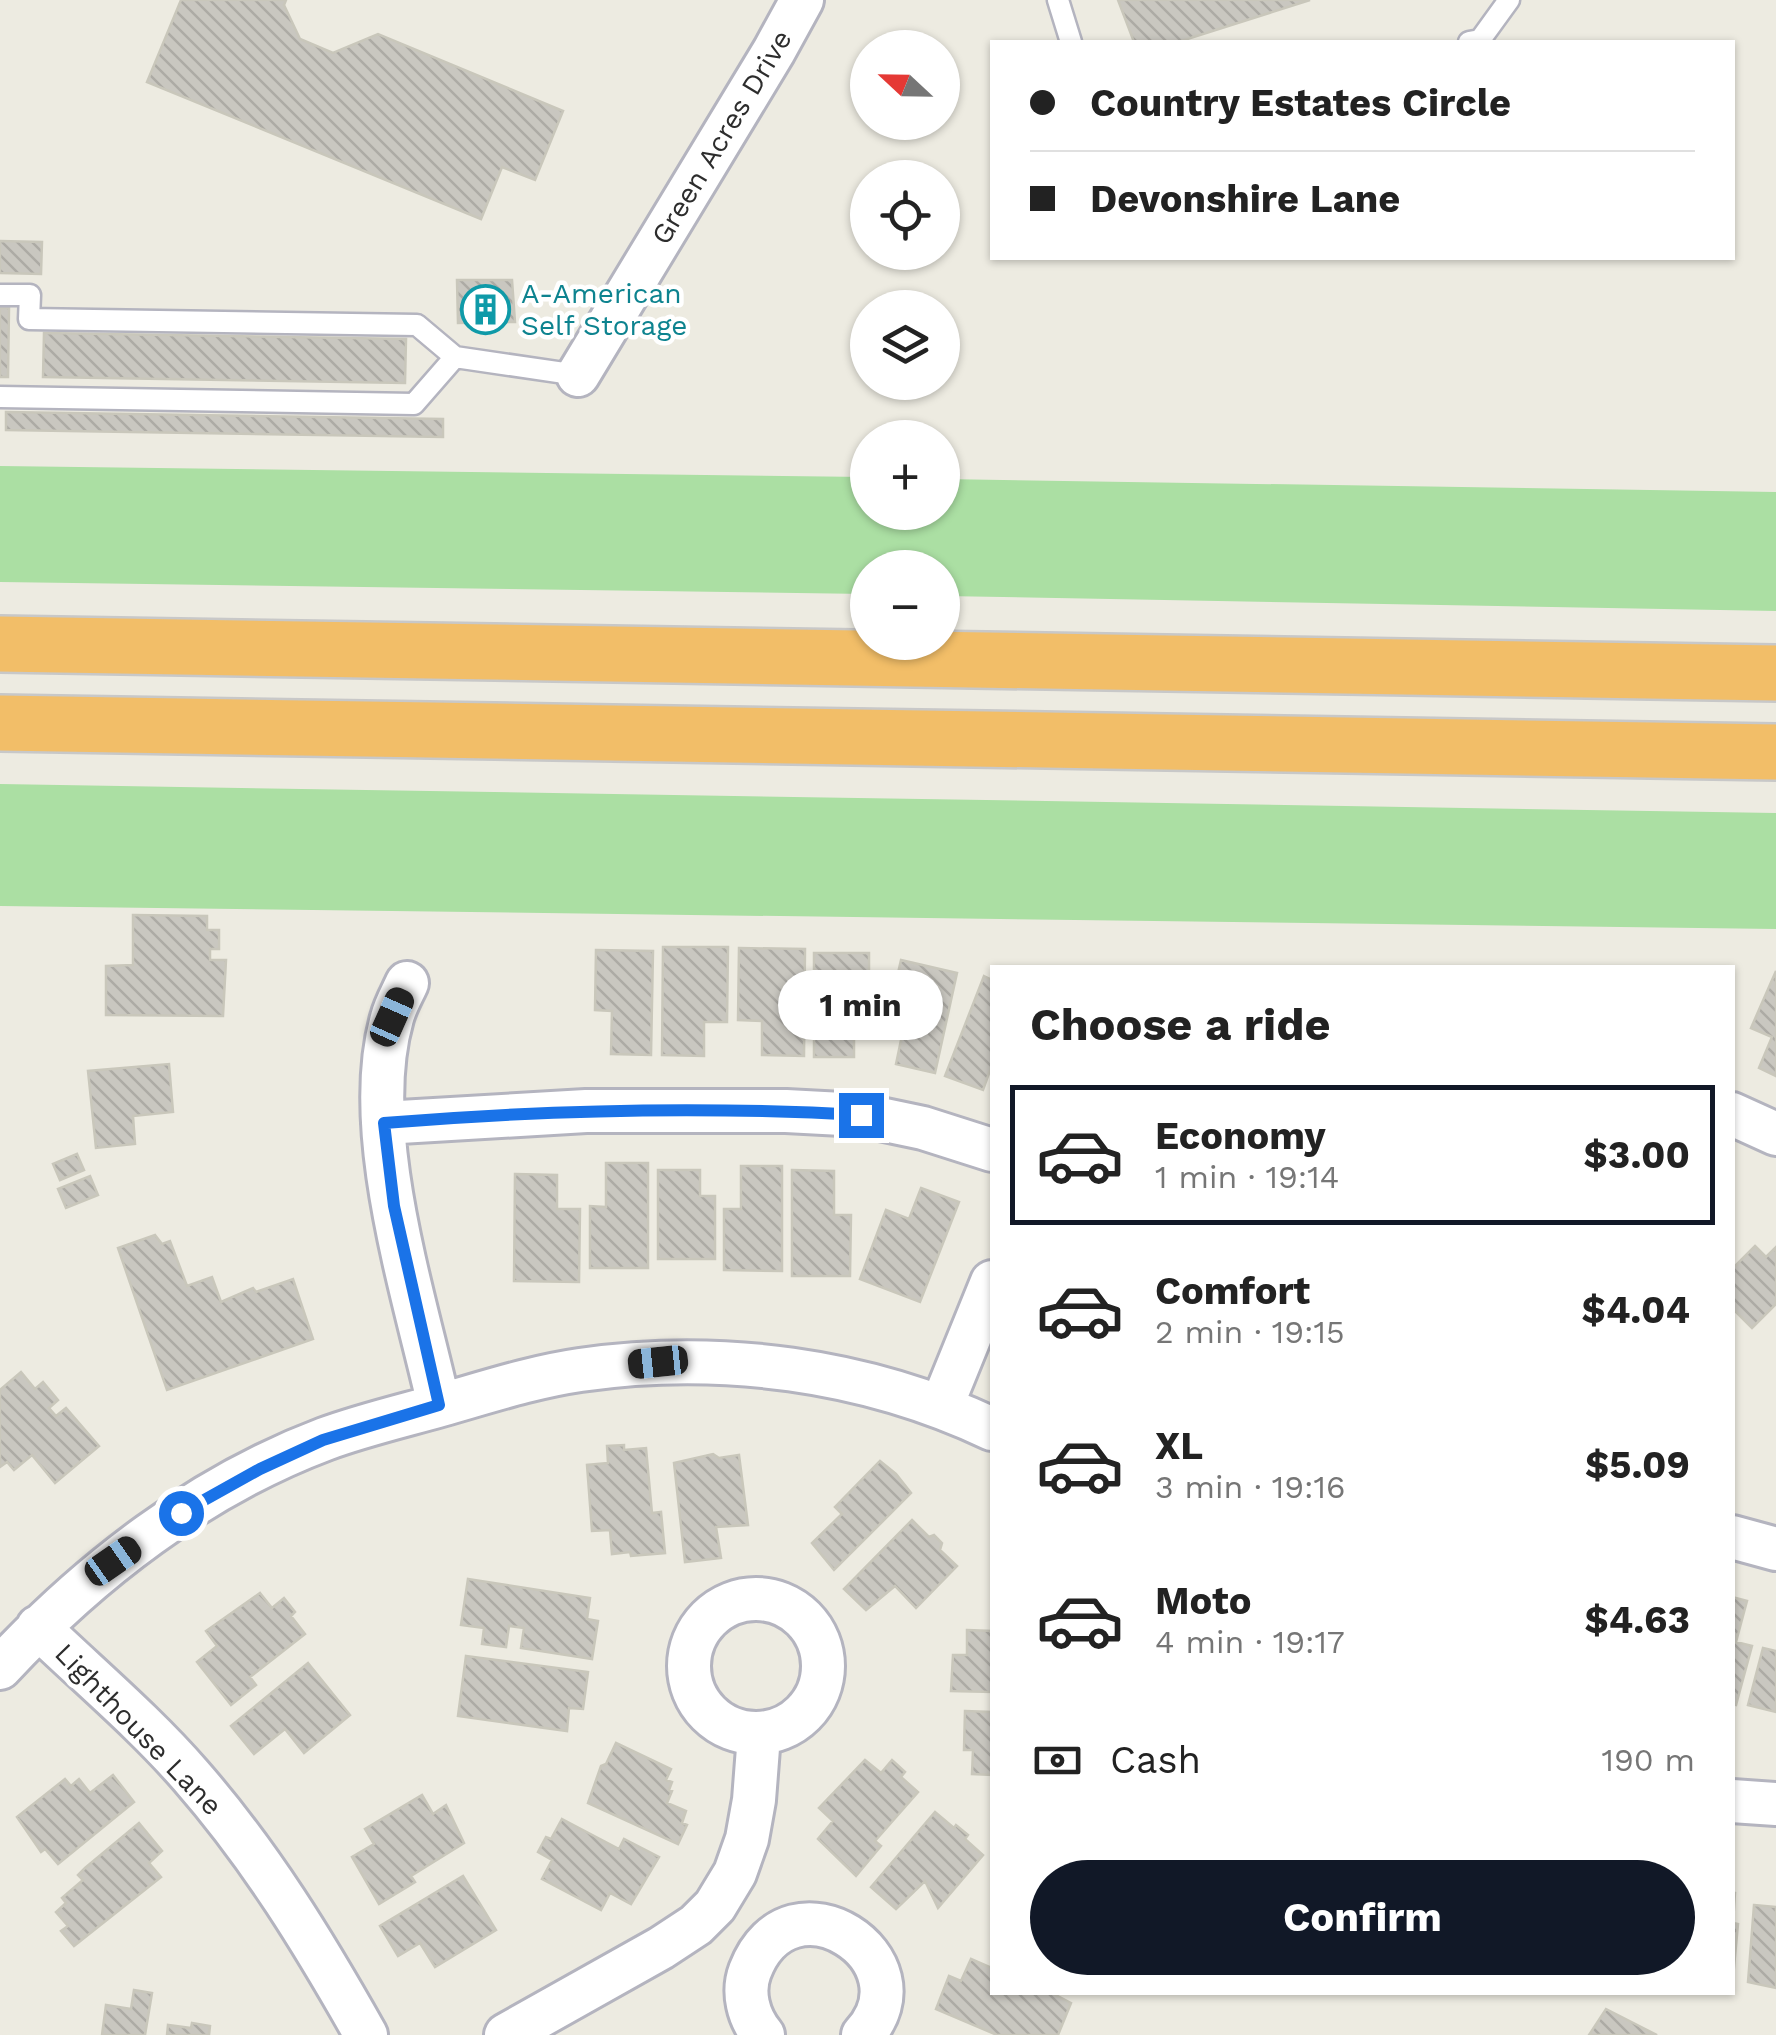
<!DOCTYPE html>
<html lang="en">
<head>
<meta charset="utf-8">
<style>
	body { margin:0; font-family:"Work Sans",sans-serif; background:#f2f2f2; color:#222; height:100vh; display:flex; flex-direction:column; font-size:38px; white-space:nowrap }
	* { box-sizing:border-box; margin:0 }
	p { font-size:32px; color:#767676 }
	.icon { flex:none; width:55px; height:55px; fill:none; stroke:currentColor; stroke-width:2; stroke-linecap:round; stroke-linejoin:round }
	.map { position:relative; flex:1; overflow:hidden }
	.sheet { position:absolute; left:990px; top:965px; width:745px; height:1030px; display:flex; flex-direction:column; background:#fff; border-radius:0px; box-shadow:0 2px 8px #0004 }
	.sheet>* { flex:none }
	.top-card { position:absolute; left:990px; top:40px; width:745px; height:220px; border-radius:0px; box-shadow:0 2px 8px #0004; display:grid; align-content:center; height:220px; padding:0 40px; background:#fff }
	.needle { width:65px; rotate:292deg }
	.controls { position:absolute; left:850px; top:30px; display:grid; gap:20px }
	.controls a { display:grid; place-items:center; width:110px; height:110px; border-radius:50%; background:#fff; box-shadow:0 2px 8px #0004; font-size:50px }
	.end { position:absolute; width:45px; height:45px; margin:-22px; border:12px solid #1a73e8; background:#fff; box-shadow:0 0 0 5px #fff }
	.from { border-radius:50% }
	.bubble { position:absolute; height:70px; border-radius:35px; background:#fff; box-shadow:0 2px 8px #0004; font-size:32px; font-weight:700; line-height:70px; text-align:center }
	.car { position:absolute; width:30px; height:60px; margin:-30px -15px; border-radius:12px; box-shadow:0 0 8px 2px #0007; background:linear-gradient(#222 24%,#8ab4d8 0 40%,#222 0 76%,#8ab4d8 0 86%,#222 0) }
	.top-card b { display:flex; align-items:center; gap:35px; height:95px; font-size:38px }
	.top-card b+b { border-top:2px solid #e0e0e0 }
	.top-card i { width:25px; height:25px; background:#222 }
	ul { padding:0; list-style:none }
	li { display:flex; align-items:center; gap:30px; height:140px; margin:0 20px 15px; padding:0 20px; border:5px solid transparent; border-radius:0px }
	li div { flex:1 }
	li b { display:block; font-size:38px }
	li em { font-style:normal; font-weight:700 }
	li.current { border-color:#111827 }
	li>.icon { width:90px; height:90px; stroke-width:1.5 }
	h2 { padding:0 40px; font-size:45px; line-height:120px }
	.pay { display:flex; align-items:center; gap:25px; height:110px; padding:0 40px; font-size:38px }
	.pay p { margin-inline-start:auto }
	.cta { display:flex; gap:20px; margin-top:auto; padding:20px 40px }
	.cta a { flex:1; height:115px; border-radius:60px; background:#111827; color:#fff; font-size:40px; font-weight:700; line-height:115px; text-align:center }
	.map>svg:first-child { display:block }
	.grass { fill:#abdfa3 }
	.building { fill:url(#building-back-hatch); stroke:#c9c7bb; stroke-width:2.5 }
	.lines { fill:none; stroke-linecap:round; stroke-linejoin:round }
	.lane-casing { stroke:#b4b4bf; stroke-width:25 }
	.street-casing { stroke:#b4b4bf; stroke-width:48 }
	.highway-casing { stroke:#c8c8c8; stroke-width:60 }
	.lane { stroke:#fff; stroke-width:20 }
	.street { stroke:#fff; stroke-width:42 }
	.highway { stroke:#f2be68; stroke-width:55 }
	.route { stroke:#1a73e8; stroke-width:12 }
	.labels { text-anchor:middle; stroke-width:9; stroke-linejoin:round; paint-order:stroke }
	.street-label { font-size:28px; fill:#2d2d2d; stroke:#fff }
	.culture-label { font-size:28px; fill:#0d838f; stroke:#fff; text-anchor:start }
</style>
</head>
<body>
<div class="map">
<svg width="1776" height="2035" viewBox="0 0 1776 2035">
	<defs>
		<pattern id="building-back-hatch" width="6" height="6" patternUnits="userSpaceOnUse" patternTransform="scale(2.5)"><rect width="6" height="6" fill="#c9c7c0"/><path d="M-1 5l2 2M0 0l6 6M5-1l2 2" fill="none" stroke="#adaba5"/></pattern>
	</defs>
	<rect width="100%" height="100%" fill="#edebe1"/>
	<!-- grass -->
	<path class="grass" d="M0,466L867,477L868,512H942L943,479L1776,492V611L943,596L942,568H868L867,594L0,582Z
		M0,784L1776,813V929L0,906Z"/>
	<!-- building -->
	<path class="building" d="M181,0H286L284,5L300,39L333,53L378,34L563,111L535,180L502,167L481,219L147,82Z
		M1118,0H1310L1178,42H1134Z
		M0,241L42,242L41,274L0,273Z
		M457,280H512L515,322L458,323Z
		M0,308H9L8,377H0Z
		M44,333L406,339L405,383L43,377Z
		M6,412L443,419V437L6,430Z
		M133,915L207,916V930H219V949H210V960H226L223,1016L106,1015V966L133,965Z
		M663,947H728L727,1022H704V1056L662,1055Z
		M739,948L805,949L804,1056L762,1055V1021L738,1020Z
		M596,950L653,951L651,1055L611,1054L612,1011L595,1010Z
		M814,953H869V1014H854V1057H814Z
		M901,960L957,973L935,1073L896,1064L905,1021L888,1017Z
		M1776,971V1076L1759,1068L1772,1037L1751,1028Z
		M984,976L992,980V1065L983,1090L945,1076Z
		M169,1064L173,1112L133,1116L135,1144L96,1148L88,1071Z
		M77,1154L84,1170L60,1180L53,1164Z
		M606,1163H648V1268H590V1206L606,1207Z
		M741,1166H782V1271L724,1270V1209H741Z
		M658,1170H700V1196H715V1259H658Z
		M792,1170L834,1171V1215H851L850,1276H792Z
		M515,1174L557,1175V1209H580L579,1282L514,1281Z
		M90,1176L98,1195L66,1208L58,1189Z
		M921,1188L959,1202L920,1302L860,1279L886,1210L909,1219Z
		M155,1235L162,1244L170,1241L187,1286L212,1277L221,1302L253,1288L256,1292L293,1279L313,1339L167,1390L118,1248Z
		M1755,1246L1766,1257L1776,1247V1304L1752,1328L1732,1308V1269Z
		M21,1372L35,1389L43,1382L58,1400L49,1408L56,1416L66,1408L99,1446L55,1483L32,1455L14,1470L7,1462L0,1467V1390Z
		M624,1445V1450L646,1448L652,1513L661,1512L665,1553L631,1556L630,1552L612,1554L610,1530L592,1531L587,1465L608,1463L607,1446Z
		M713,1454L719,1458L739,1455L748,1525L716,1527L721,1558L685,1562L674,1463Z
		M880,1461L896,1474L911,1493L834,1570L812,1543L842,1514L835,1507Z
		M912,1520L929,1537L934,1535L942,1543L940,1550L957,1566L916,1608L895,1586L866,1610L844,1589Z
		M468,1579L590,1598L587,1619L598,1621L592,1659L521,1648L524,1628L509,1626L506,1647L482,1644L484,1628L461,1625Z
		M260,1593L272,1608L284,1598L295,1612L291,1616L305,1634L250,1677L256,1685L231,1705L197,1662L217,1646L206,1631Z
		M1732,1597L1747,1601L1736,1642L1752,1646L1736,1705L1732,1704Z
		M967,1630L992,1631V1692L951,1691L953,1655H967Z
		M1763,1648L1776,1651V1712L1748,1705Z
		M466,1656L588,1672L583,1709L569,1708L567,1731L458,1716Z
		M308,1663L350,1715L304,1753L285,1729L254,1754L231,1726Z
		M965,1711L992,1712V1775L972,1774L973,1750H964Z
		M616,1743L671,1769L666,1780L672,1782L669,1790L672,1791L667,1803L686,1811L682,1823L687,1825L678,1844L588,1803L601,1766L606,1764Z
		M865,1760L881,1773L892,1760L905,1772L901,1777L918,1792L875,1841L881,1846L856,1876L818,1839L833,1821L819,1808Z
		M113,1775L134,1802L58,1864L45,1849L41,1852L17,1817L65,1779L71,1786L79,1779L90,1793Z
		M422,1795L433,1814L446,1805L464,1843L411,1876L415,1882L379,1904L352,1857L374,1844L365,1829Z
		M935,1812L954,1828L956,1825L968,1835L965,1839L983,1855L938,1908L925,1881L896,1909L871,1887Z
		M562,1819L619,1849L624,1839L659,1857L631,1904L610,1893L601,1910L542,1879L552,1860L538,1852L546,1837L551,1839Z
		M139,1823L162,1851L149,1863L161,1877L74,1946L61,1931L68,1926L56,1912L66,1903L62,1898L83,1880L78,1875L85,1868Z
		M463,1876L496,1930L435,1967L420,1943L398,1956L380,1926Z
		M1732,1892L1735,1893L1733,1923L1738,1924L1732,1989Z
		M1754,1905L1776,1907V1988L1748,1982Z
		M971,1959L992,1968V1992H1050L1071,2003L1058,2035H997L936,2009L949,1976L961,1981Z
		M134,1990L152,1993L145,2035H102L106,2005L131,2009Z
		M1606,2009L1657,2035H1589Z
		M192,2023L210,2026L209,2035H167L168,2025L191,2028Z"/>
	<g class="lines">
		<defs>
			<path id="lane" d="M1058,0L1071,42
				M1469,42L1480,40L1509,0
				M0,295H30L29,319L417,325L455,357L578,375
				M0,397L414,404L455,357"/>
			<path id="street" d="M578,375L774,51L802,0
				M407,983C402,994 395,1006 392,1018C360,1129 414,1294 439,1405
				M1732,1114L1776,1134
				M383,1123L586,1111H786L861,1115L923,1128L992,1150
				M942,1405L992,1282
				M1732,1537L1776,1549
				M689 1666a67 67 0 1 1 134 0a67 67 0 1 1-134 0Z
				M38,1627C89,1676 145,1723 191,1776C261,1856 314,1943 366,2035
				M0,1668C90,1571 200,1486 325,1439C363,1425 402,1416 441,1405C487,1392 532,1377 580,1370C720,1350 865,1369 992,1429
				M1732,1801L1776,1804
				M506,2035L661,1948L696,1925L715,1906L735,1873L747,1839L754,1800L759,1735
				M763,2035C748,2017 742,1992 750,1971C790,1866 932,1960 863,2035"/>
			<path id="highway" d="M0,644L1776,673
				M0,723L1776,752"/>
		</defs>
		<!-- lane casing -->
		<use href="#lane" class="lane-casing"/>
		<!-- street casing -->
		<use href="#street" class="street-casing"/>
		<!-- highway casing -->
		<use href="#highway" class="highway-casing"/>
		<!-- lane -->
		<use href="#lane" class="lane"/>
		<!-- street -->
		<use href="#street" class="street"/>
		<!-- highway -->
		<use href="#highway" class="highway"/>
	</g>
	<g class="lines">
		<!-- route -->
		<path class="route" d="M181,1513L260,1469L323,1440L439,1405L394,1206L384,1123C543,1110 702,1106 861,1115"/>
	</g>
	<!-- icons -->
	<defs>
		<symbol id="building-ring" viewBox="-11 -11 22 22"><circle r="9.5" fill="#fff" stroke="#0f9aa8" stroke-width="1.5"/><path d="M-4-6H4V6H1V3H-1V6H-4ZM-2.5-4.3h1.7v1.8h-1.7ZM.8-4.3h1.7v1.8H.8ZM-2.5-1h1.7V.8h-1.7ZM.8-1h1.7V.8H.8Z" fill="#0f9aa8"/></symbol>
	</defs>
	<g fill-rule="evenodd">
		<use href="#building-ring" x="458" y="282" width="55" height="55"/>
	</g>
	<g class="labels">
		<!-- street labels -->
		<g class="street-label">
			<text transform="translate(721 137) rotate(-59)" y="10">Green Acres Drive</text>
			<text transform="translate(139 1729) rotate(46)" y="10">Lighthouse Lane</text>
		</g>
		<!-- culture labels -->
		<g class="culture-label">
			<text x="521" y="303">A-American<tspan x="521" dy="32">Self Storage</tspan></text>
		</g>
	</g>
</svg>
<div class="controls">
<a><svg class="needle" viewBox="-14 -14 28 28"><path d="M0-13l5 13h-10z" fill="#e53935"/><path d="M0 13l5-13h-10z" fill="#767676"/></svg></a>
<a><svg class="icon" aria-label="locate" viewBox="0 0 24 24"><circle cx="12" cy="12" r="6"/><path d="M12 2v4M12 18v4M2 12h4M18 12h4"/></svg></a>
<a><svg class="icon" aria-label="layers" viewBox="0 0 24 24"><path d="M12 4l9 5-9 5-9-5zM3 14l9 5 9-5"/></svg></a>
<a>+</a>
<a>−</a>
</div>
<i class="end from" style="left:181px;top:1513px"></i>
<i class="end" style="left:861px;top:1115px"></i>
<div class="bubble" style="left:778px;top:970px;width:165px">1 min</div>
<i class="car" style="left:392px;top:1017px;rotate:24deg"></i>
<i class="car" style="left:658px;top:1362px;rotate:264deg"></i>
<i class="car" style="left:113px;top:1561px;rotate:55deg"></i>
<div class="top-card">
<b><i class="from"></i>Country Estates Circle</b>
<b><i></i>Devonshire Lane</b>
</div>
<section class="sheet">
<h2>Choose a ride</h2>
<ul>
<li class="current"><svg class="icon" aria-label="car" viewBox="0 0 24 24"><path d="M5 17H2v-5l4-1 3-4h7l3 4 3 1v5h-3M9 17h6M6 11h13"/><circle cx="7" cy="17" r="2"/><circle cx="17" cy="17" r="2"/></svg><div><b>Economy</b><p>1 min · 19:14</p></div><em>$3.00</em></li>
<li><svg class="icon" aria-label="car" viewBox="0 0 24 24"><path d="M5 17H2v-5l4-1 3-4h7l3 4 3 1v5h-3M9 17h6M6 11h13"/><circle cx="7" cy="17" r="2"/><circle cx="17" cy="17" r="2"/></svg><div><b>Comfort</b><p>2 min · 19:15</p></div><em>$4.04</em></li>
<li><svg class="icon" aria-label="car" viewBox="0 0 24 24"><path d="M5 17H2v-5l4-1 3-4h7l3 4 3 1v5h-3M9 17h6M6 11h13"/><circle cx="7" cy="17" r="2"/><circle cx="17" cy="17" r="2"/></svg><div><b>XL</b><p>3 min · 19:16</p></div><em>$5.09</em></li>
<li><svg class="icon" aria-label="car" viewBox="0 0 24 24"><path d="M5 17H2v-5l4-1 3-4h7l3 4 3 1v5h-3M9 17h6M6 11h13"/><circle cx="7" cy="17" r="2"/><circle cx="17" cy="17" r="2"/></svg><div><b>Moto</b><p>4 min · 19:17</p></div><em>$4.63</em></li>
</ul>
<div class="pay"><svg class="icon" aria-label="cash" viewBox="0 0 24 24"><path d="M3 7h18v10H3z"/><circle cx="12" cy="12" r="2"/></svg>Cash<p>190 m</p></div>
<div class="cta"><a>Confirm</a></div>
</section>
</div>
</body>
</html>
